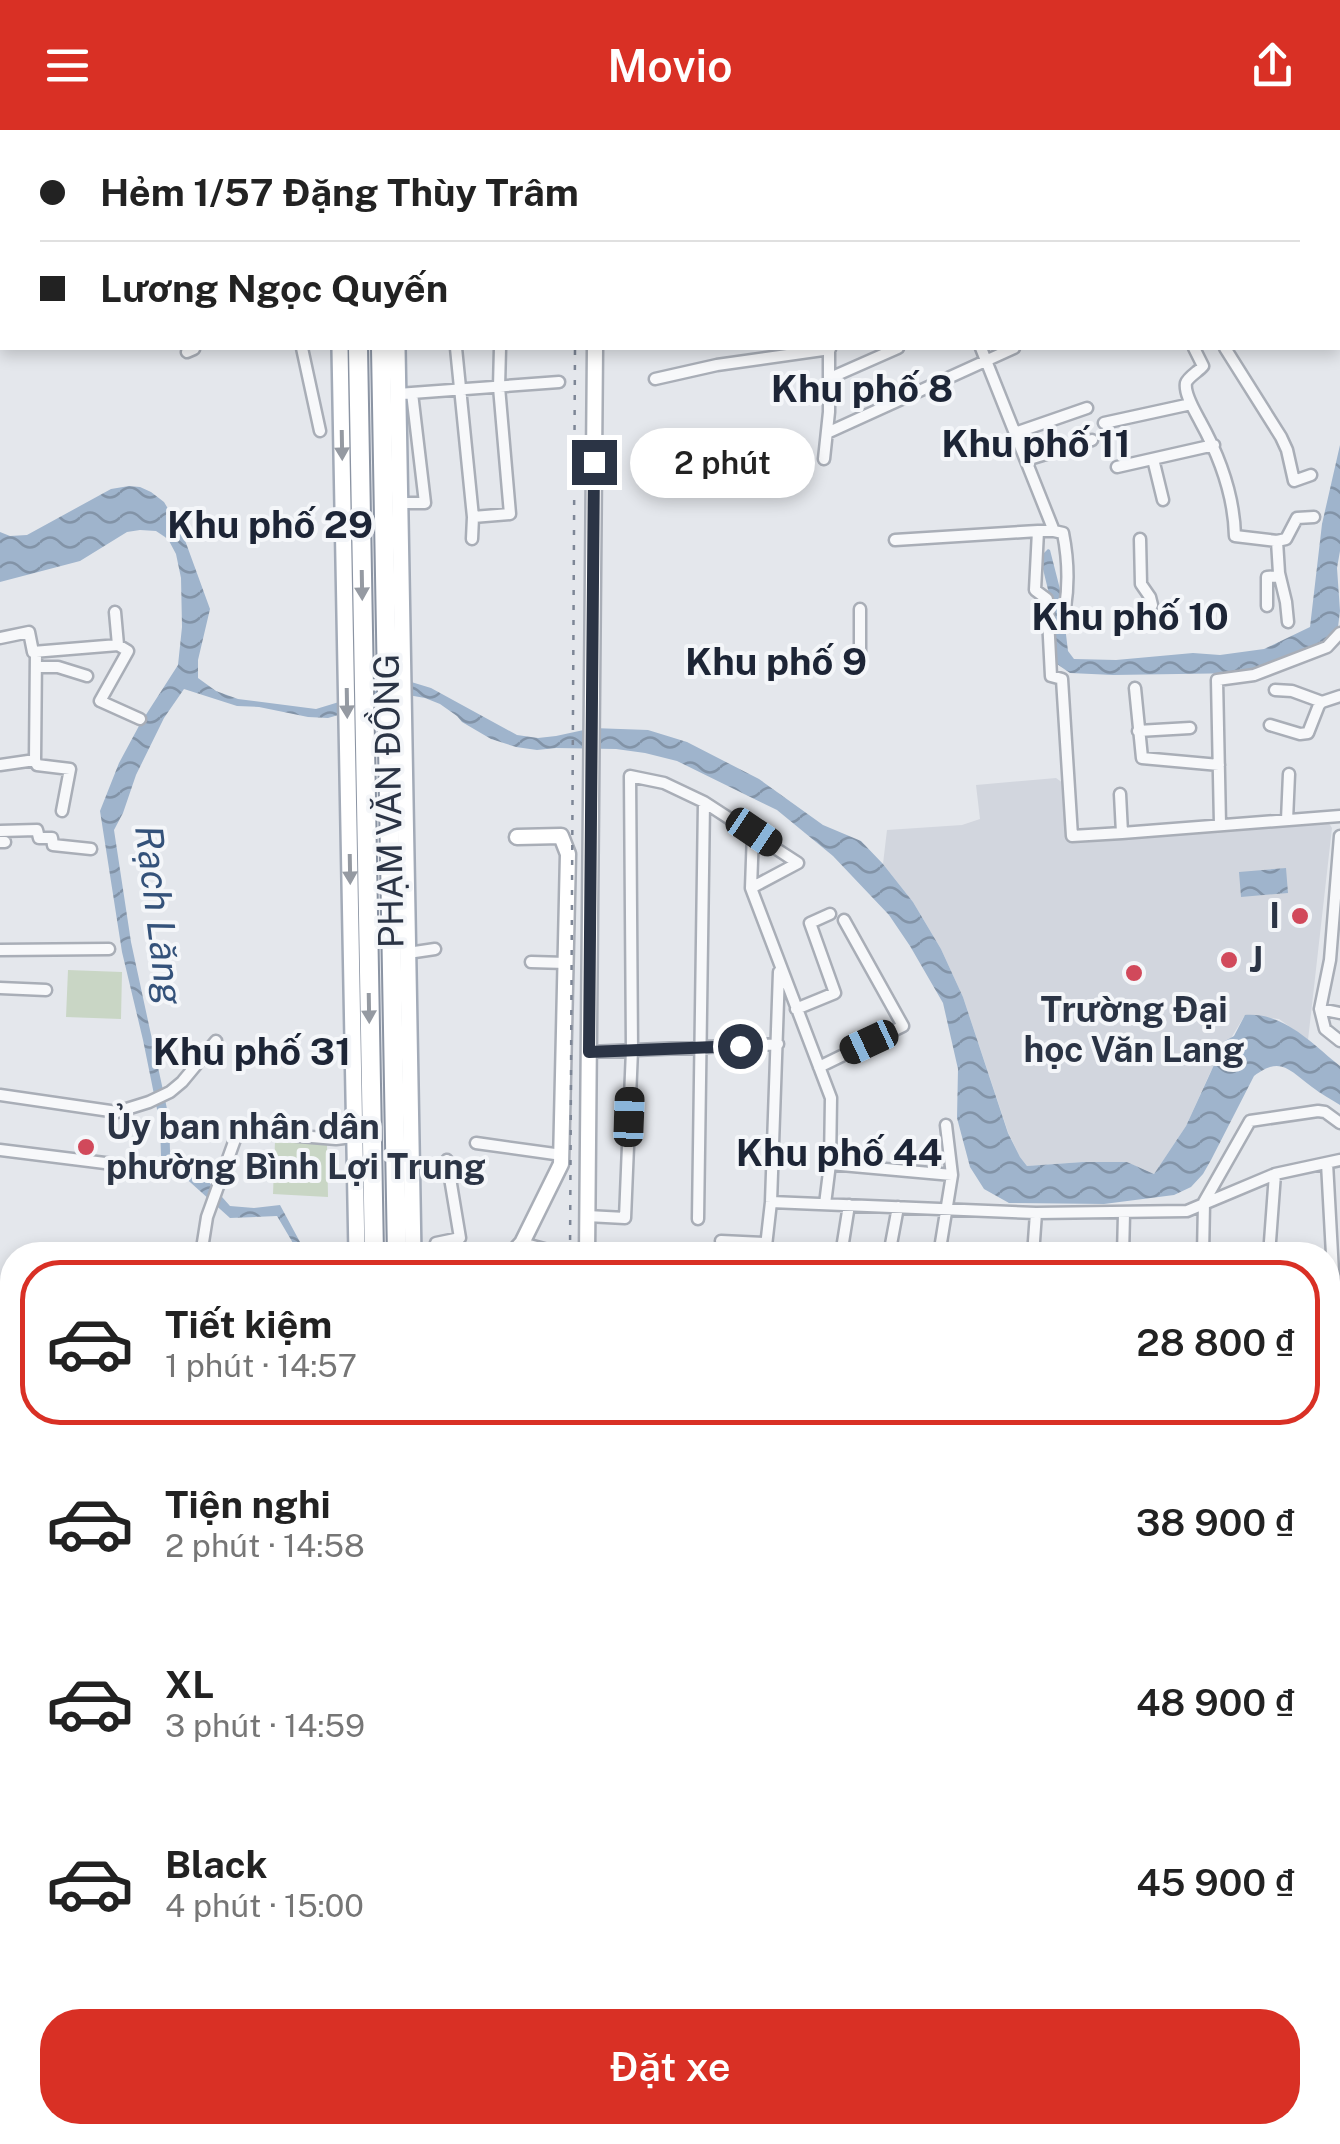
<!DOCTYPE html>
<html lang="vi">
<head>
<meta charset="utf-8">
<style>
	body { margin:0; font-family:"Public Sans",sans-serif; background:#f2f2f2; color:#222; height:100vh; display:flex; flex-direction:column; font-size:38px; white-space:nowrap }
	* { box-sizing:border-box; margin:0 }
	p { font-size:32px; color:#767676 }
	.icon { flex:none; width:55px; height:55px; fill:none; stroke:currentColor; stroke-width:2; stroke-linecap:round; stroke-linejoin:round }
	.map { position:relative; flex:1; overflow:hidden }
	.details { position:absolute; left:0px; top:1112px; width:1340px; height:902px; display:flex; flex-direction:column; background:#fff; border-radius:40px 40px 0 0; box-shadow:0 5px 15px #0003 }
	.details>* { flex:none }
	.guide { position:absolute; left:0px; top:0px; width:1340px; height:220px; box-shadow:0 5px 15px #0003; display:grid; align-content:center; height:220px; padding:0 40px; background:#fff }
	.end { position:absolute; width:45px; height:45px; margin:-22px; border:12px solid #2b3445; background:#fff; box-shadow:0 0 0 5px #fff }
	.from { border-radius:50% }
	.bubble { position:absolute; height:70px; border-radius:35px; background:#fff; box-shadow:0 5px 15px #0003; font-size:32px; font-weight:600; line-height:70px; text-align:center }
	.car { position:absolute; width:30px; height:60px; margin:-30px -15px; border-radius:12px; box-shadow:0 0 8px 2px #0007; background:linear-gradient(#222 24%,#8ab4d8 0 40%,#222 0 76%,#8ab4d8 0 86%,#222 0) }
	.guide b { display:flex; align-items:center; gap:35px; height:95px; font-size:38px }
	.guide b+b { border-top:2px solid #e0e0e0 }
	.guide i { width:25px; height:25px; background:#222 }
	ul { padding:18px 0 0; list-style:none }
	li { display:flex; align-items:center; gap:30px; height:165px; margin:0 20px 15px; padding:0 20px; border:5px solid transparent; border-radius:40px }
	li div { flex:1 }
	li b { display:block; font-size:38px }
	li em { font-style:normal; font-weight:600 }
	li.active { border-color:#d93025 }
	li>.icon { width:90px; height:90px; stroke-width:1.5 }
	.button { display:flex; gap:20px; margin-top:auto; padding:20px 40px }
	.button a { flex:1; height:115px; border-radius:40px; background:#d93025; color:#fff; font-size:40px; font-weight:600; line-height:115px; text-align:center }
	header { display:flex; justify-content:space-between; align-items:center; height:130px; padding:0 40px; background:#d93025; color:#fff; font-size:45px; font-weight:600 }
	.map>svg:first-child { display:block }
	.built { fill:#d2d6de }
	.garden { fill:#c9d6c5 }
	.water { fill:url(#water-waves) }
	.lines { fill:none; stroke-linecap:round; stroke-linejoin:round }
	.street-casing { stroke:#a9aeb7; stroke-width:15 }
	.secondary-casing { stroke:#a9aeb7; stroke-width:19 }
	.primary-casing { stroke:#a3abb8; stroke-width:20 }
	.highway-casing { stroke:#8b94a3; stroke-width:22 }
	.street { stroke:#f7f8fa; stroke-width:10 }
	.secondary { stroke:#fff; stroke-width:14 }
	.primary { stroke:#fff; stroke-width:15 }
	.highway { stroke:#fff; stroke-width:18 }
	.rail { stroke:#7d8696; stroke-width:2.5; stroke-dasharray:5 10; stroke-linecap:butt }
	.oneway { fill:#959aa2 }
	.route { stroke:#2b3445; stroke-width:12 }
	.poi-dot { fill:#d1495b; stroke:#f4f6f9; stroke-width:4 }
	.labels { text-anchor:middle; stroke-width:8; stroke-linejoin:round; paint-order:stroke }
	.street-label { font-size:35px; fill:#2b3445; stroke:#f4f6f9 }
	.poi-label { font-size:35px; font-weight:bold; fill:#2b3445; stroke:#f4f6f9; text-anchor:start }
	.neighbourhood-label { font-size:38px; font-weight:bold; fill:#1d2536; stroke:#f4f6f9 }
	.water-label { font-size:38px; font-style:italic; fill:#34527a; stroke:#f4f6f9 }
</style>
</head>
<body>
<header><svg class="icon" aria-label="menu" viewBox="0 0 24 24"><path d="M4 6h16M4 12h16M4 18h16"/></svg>Movio<svg class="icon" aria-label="share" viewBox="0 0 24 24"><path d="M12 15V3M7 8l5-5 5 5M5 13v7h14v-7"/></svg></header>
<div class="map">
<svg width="1340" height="2014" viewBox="0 0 1340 2014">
	<defs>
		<pattern id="water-waves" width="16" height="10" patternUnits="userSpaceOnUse" patternTransform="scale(2.5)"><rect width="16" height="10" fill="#9fb4cc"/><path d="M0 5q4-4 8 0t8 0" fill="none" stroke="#8293a7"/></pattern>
	</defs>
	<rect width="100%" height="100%" fill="#e4e7ec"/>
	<!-- built -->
	<path class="built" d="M1056,648L1063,653L1067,710L1327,690L1332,698L1308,910L1279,889L1245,885L1210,943L1186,996L1154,1044L1127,1032H1083L1027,1036L1020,1027L1008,1002L963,867L941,819L913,772L883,734L887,700L962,695L980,689L976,655Z"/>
	<!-- garden -->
	<path class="garden" d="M68,840L122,842L121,889L66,887Z
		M275,1011L327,1014L328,1067L273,1064Z"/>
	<!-- water -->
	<path class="water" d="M1340,315V421L1337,438L1340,481L1338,497L1333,505L1320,516L1294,526L1244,543L1113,545L1070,543L1057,534L1050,468L1043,439L1044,423L1048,419L1050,420L1061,463L1068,521L1074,529L1116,530L1193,523L1220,525L1264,519L1310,497L1322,394Z
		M129,356L140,357L151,362L164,372L182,402L210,479L198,530V548L216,561L238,569L316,579L408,551L431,558L517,605L538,608L556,606L593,598L648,600L687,612L759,649L823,695L861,711L883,734L913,772L941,819L963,867L1008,1003L1020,1027L1027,1036L1083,1032H1127L1154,1044L1186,996L1225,911L1234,906L1245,885C1284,882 1311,913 1340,936V975C1331,969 1321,964 1312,957C1290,941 1281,925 1254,946L1211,1030L1203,1044L1191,1057L1174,1065L1104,1074L1009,1073L984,1059L970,1037L957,988L958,939L943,873L910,816L889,785L833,726L777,680L677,631L645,623L616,619L556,618L537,620L516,617L491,609L462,592L457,586L440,574L425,568L408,565L328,588L308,587L259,577L237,576L184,559L164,588L136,645L123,683L114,700L131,812L169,988L170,1021L207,1050L230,1076L254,1078L280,1075L307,1125H300L277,1086L230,1088L161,1026L160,994L143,910L122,822L100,681L119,633L140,594L178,535L182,497L181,448L176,424L168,409L156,401L140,400L127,402L80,431L0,452V402L10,406L27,405L111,359Z
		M1286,738L1288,763L1241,767L1239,742Z
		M0,1813L12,1819V1871H0Z
		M119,2002H1118L1178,2014H100Z"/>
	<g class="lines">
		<defs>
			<path id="street" d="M189,0V2
				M273,0V2
				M435,0V2
				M466,0V2
				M690,0L692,2
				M1207,0L1209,2
				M865,2L868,0
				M965,2L968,0
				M1338,121L1340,136
				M1338,172H1340
				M1338,201L1340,200
				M302,218L320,301
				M456,218L473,387L472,409
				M981,218L1054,401H1038L1035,460L1047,469L1051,546L1062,549L1072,706L1122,703L1120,664
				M1194,218L1203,236C1199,241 1188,247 1186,253C1184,264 1195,281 1200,291C1220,327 1234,365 1235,406L1277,411L1279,443L1286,472L1288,492
				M1225,218L1281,307L1287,320L1294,351L1311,345
				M187,222L194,219
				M830,248L898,218
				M655,249L717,235L830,219
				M398,264L559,252
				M1104,293L1191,274
				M827,303L1014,218
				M1015,303L1087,278
				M824,329L829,282V218
				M1153,329L1163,370
				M1026,330L1092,310
				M1117,337L1214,315
				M399,373H425L412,263
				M473,387L510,384L499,257L500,218
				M1054,401L1063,403C1068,428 1069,453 1065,478
				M1140,409L1141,454L1150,467L1152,475
				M895,410L1038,401
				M1277,411L1286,409L1297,388L1314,387
				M1267,476V447L1279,446
				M115,482L118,515
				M0,508L29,502L33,522L118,515L128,521L100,571L140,589
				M860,522V479
				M36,537H58L87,546
				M1135,558L1142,628L1219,635
				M1275,560L1292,561L1322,572
				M1270,595L1300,604L1308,603L1319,575L1322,572L1340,566
				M1138,601L1190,598
				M35,630L36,522
				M35,630L37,635L70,639L62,681
				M0,635L35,630
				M1287,690L1289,644
				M1220,694L1217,550L1254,545L1327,517L1340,503
				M0,701L37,700L39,708H52L53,715L91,719
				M753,702L751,758L831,968L830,1034L952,1045
				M1122,703L1340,686
				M1340,706L1330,830L1320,879L1325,899L1340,911
				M0,712H5
				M0,820L109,819
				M408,823L435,819
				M531,832L566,833
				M0,858L46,860
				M796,879L835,863L810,793L830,784
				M1320,879L1340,883
				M589,922L778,914
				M819,937L903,896L844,790
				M0,965L117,982L149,972L170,962L182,952L216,911
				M476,1013L562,1025
				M0,1020L129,1036
				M1327,1033L1340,1271
				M771,1072L1036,1083L1187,1081L1275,1044L1340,1030
				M1204,1072L1250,991L1318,981L1325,982L1340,993
				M825,1074L830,1034
				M587,1086L625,1088L632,920L630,646L664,653L704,672L798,733L751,758
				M698,1089L704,672
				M721,1111L766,1113
				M522,1113L555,1122
				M201,1125L207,1087L238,1001L336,1009L344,1008L354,1003
				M432,1125L436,1113L460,1108L447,1030
				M765,1125L771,1072L779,842
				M841,1125L849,1075
				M889,1125L898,1077
				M939,1125L952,1045L946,995
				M1033,1125L1036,1083
				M1123,1125L1124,1084
				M1203,1125L1204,1073
				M1269,1125L1275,1044
				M1328,1197L1330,1172
				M1328,1425L1340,1423
				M1328,1454H1340
				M1328,1518L1340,1517
				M0,1577L12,1556
				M1328,1583H1340
				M1328,1694H1340"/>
			<path id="secondary" d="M597,2V0
				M1046,2L1049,0
				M1064,2L1067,0
				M511,1125L522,1113L561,1034L568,724L561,706L517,707
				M587,1125L595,218
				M0,1195H12
				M0,1208H12
				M0,1275L12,1303
				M1328,1352L1340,1350
				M1328,1762H1340"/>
			<path id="primary" d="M337,0V2
				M393,0V2
				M340,218L357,1125
				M397,218L413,1125
				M378,2002V2014
				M434,2002L435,2014"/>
			<path id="highway" d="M354,0V2
				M376,0L377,2
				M358,218L374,1125
				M381,218L397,1125
				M388,2002V2014
				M417,2002V2014"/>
		</defs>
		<!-- street casing -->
		<use href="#street" class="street-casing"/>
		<!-- secondary casing -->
		<use href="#secondary" class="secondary-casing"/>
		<!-- primary casing -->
		<use href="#primary" class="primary-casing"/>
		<!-- highway casing -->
		<use href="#highway" class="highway-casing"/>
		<!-- street -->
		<use href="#street" class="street"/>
		<!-- secondary -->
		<use href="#secondary" class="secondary"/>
		<!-- primary -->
		<use href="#primary" class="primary"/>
		<!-- highway -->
		<use href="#highway" class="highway"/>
		<!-- rail -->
		<path class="rail" d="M576,2V0
			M570,1125L575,218
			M567,2014V2002"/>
	</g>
	<!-- one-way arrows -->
	<defs><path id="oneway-solid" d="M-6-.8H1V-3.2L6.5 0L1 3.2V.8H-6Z" transform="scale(2.5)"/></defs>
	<g class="oneway">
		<use href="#oneway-solid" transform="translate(342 315) rotate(89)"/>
		<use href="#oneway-solid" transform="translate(362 455) rotate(89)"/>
		<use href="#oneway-solid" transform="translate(347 573) rotate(89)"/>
		<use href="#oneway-solid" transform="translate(350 739) rotate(89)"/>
		<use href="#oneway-solid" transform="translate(369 878) rotate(89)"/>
	</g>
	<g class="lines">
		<!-- route -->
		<path class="route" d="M594,332L589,922L740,916"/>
	</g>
	<!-- markers -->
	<g class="poi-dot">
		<circle cx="1300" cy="786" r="10"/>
		<circle cx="1229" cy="830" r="10"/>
		<circle cx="1134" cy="843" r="10"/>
		<circle cx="86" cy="1017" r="10"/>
	</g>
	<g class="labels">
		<!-- street labels -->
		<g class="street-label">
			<text transform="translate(389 671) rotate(-91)" y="12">PHẠM VĂN ĐỒNG</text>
		</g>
		<!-- poi labels -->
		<g class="poi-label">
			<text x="1280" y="798" text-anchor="end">I</text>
			<text x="1249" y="842">J</text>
			<text x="1134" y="892" text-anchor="middle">Trường Đại<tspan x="1134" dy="40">học Văn Lang</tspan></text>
			<text x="106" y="1009">Ủy ban nhân dân<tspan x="106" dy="40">phường Bình Lợi Trung</tspan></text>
		</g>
		<!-- neighbourhood labels -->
		<g class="neighbourhood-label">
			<text x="862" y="272">Khu phố 8</text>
			<text x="1036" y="327">Khu phố 11</text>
			<text x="270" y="408">Khu phố 29</text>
			<text x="1130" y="500">Khu phố 10</text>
			<text x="776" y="545">Khu phố 9</text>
			<text x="252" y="935">Khu phố 31</text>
			<text x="839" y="1036">Khu phố 44</text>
		</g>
		<!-- water labels -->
		<g class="water-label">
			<text transform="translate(159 785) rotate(83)" y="13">Rạch Lăng</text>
		</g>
	</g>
</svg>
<i class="end from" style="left:740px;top:916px"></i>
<i class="end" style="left:594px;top:332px"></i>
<div class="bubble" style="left:630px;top:298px;width:185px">2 phút</div>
<i class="car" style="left:754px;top:702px;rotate:124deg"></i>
<i class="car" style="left:869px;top:912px;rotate:245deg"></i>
<i class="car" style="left:629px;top:987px;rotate:2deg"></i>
<div class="guide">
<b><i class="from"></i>Hẻm 1/57 Đặng Thùy Trâm</b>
<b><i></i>Lương Ngọc Quyến</b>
</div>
<section class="details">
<ul>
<li class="active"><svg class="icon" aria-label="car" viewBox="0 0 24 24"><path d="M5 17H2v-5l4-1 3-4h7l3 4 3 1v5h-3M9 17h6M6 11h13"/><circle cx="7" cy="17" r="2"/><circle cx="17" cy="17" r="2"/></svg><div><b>Tiết kiệm</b><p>1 phút · 14:57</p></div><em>28 800 ₫</em></li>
<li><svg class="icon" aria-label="car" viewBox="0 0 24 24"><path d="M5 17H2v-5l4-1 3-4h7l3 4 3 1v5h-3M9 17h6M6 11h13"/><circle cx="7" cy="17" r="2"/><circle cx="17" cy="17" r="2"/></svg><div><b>Tiện nghi</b><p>2 phút · 14:58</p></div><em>38 900 ₫</em></li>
<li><svg class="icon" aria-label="car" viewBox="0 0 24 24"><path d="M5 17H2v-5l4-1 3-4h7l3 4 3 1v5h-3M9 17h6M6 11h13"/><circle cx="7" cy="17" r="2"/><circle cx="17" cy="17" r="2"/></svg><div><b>XL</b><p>3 phút · 14:59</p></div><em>48 900 ₫</em></li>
<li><svg class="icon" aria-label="car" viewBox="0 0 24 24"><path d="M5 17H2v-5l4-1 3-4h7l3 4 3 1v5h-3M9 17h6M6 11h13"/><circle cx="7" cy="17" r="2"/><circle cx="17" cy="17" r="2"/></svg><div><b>Black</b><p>4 phút · 15:00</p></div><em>45 900 ₫</em></li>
</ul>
<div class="button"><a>Đặt xe</a></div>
</section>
</div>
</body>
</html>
